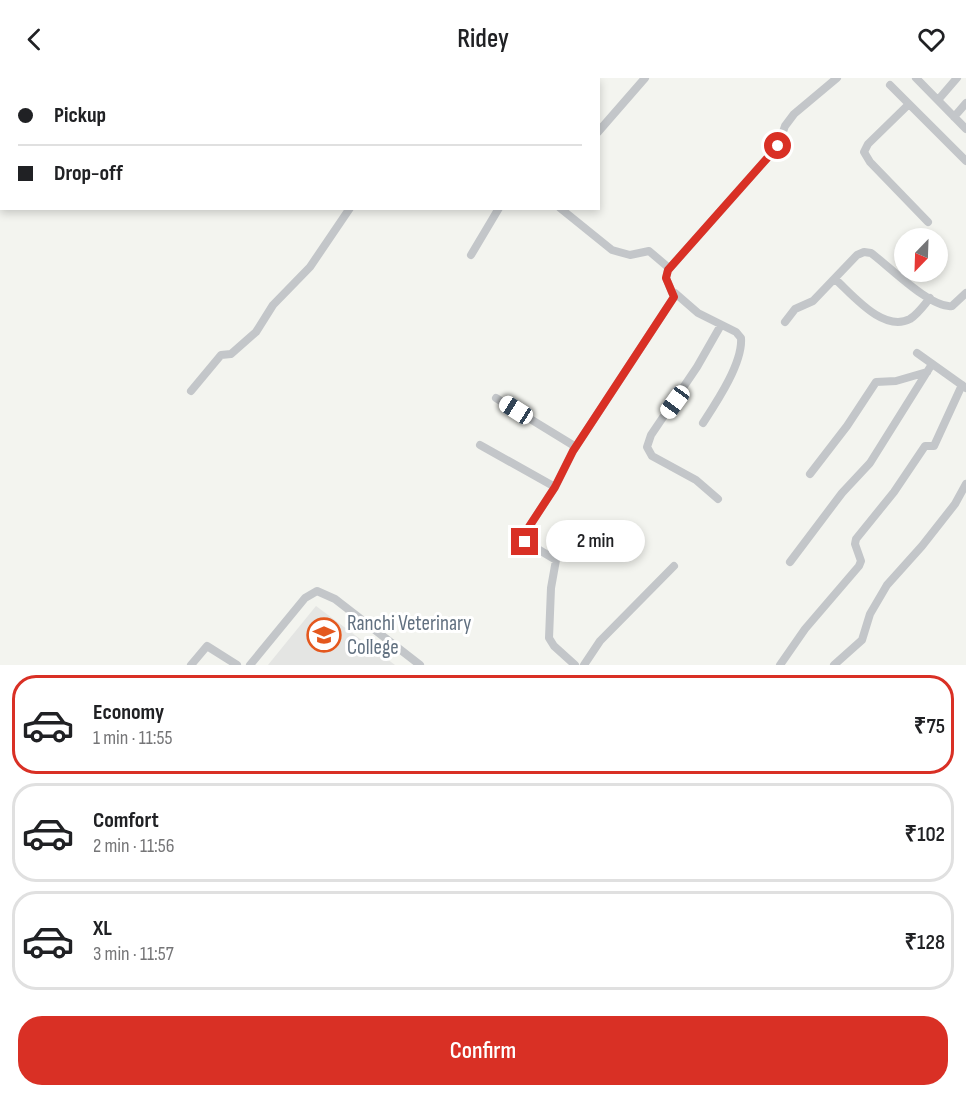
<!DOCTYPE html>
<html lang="en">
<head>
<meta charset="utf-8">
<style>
	body { margin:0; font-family:"Sofia Sans Condensed",sans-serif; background:#f2f2f2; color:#202124; height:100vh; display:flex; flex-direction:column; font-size:22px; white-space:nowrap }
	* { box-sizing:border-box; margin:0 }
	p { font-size:20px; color:#757577 }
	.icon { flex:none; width:33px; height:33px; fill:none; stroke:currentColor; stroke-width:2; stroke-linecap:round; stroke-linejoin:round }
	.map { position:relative; height:587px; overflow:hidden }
	.drawer { display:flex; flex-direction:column; background:#fff; flex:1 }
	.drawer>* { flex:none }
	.guide { position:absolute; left:0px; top:0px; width:600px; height:132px; box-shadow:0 3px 9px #0003; display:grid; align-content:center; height:132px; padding:0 18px; background:#fff }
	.needle { width:39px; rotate:203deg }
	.controls { position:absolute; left:894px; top:150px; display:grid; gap:12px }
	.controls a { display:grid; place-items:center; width:54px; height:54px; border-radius:50%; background:#fff; box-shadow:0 3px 9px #0003; font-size:30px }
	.end { position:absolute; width:27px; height:27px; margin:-14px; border:8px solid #d93025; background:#fff; box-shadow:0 0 0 3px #fff }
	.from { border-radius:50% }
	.bubble { position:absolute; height:42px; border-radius:21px; background:#fff; box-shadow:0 3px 9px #0003; font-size:20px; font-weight:600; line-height:42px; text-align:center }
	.car { position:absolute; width:18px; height:36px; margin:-18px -9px; border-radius:8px; box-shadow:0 0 4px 2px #0007; background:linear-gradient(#fff 24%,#345 0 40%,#fff 0 76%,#345 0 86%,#fff 0) }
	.guide b { display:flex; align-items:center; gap:21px; height:57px; font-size:22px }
	.guide b+b { border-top:2px solid #e0e0e0 }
	.guide i { width:15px; height:15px; background:#202124 }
	ul { padding:10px 0 0; list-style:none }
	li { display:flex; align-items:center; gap:18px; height:99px; margin:0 12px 9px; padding:0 6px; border:3px solid #e0e0e0; border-radius:24px }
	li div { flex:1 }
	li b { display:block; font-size:22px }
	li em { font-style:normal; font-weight:600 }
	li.active { border-color:#d93025 }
	li>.icon { width:54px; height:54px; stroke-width:1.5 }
	.cta { display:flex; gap:12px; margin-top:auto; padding:12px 18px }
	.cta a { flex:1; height:69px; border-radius:24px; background:#d93025; color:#fff; font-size:24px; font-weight:600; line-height:69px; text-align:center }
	header { display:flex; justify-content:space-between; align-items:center; height:78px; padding:0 18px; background:#fff; font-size:27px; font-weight:600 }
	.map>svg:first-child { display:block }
	.built { fill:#e4e5e3 }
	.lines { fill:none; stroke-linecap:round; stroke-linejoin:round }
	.minor { stroke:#c3c6c9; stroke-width:8 }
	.route { stroke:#d93025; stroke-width:8 }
	.labels { text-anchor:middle; stroke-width:6; stroke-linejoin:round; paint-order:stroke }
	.poi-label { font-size:21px; fill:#627181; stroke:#fff; text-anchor:start }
</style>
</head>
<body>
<header><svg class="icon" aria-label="back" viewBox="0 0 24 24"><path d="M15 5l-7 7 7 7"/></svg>Ridey<svg class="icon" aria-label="heart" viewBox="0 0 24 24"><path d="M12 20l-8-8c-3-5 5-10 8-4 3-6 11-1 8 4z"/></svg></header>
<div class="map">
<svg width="966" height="587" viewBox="0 0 966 587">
	<rect width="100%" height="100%" fill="#f3f4ef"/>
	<!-- built -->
	<path class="built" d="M316,528L395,587H268Z"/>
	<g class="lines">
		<!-- minor -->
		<path class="minor" d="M916,0L966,51
			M591,2L592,0
			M890,7L966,83
			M938,22L957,0
			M909,26L868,66L864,74L870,84L928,144
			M954,39L966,25
			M598,54L645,0
			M560,130L612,172L630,177L649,173L669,190
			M471,177L499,130
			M835,201C852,216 883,255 910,241C918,236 924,227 930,220
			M675,215L698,235L736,254L741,260C743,285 716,325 703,345
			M785,244L795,231L813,223L857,177L864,174L871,175C889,188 931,231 952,228L966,215
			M917,275L966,310
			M191,313L221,277L231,276L256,254L273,227L310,189L350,130
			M496,320L576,369
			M480,367L555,409
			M810,396L847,348L876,304L896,303L927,294
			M718,421L696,402L652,378L647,369L651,357L697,289L721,247
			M790,484L842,415L870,385L932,286
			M191,587L207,568L237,587
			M250,587L305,520L317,513L335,521L420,587
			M575,587L554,568L549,560L551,510L556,482L526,464L523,458L555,409L573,373L674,219L666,200L668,192L778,68L785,48L794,36L837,0
			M584,587L600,563L674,488
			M780,587L805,551L859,488L861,483L855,466L856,461L894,414L925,368H934L962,307
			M834,587L862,562L870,536L887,507L922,468L955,426L966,406"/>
	</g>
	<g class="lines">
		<!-- route -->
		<path class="route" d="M525,464L523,458L555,409L573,373L674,219L666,200L668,192L778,68"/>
	</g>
	<!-- icons -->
	<defs>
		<symbol id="university-ring" viewBox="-11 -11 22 22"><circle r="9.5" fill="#fff" stroke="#e4581e" stroke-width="1.5"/><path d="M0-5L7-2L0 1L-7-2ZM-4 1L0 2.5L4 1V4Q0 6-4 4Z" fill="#e4581e"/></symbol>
	</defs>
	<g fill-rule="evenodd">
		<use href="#university-ring" x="305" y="538" width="38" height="38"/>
	</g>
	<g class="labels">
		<!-- poi labels -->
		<g class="poi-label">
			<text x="347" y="552">Ranchi Veterinary<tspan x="347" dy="24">College</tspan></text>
		</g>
	</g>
</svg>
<div class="controls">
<a><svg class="needle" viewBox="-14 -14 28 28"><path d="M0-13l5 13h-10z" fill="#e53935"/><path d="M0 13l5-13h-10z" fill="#757577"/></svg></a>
</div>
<i class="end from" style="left:778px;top:68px"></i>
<i class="end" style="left:525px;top:464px"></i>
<div class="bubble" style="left:546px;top:442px;width:99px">2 min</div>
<i class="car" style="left:675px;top:324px;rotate:216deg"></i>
<i class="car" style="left:516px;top:332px;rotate:302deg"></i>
<div class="guide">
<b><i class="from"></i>Pickup</b>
<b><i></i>Drop-off</b>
</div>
</div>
<section class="drawer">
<ul>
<li class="active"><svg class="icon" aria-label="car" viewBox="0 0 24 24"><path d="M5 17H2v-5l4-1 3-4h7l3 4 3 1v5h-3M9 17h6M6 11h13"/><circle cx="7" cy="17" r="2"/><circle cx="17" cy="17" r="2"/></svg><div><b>Economy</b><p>1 min · 11:55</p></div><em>₹75</em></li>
<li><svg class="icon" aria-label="car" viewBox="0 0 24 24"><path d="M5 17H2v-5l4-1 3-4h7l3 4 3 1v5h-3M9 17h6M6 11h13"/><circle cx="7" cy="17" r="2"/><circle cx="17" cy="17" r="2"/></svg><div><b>Comfort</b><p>2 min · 11:56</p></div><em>₹102</em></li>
<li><svg class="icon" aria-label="car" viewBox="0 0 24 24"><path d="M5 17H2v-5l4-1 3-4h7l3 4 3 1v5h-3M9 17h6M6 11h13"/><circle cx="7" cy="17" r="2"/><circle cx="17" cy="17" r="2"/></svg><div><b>XL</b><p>3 min · 11:57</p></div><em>₹128</em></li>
</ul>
<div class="cta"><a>Confirm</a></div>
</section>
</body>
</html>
